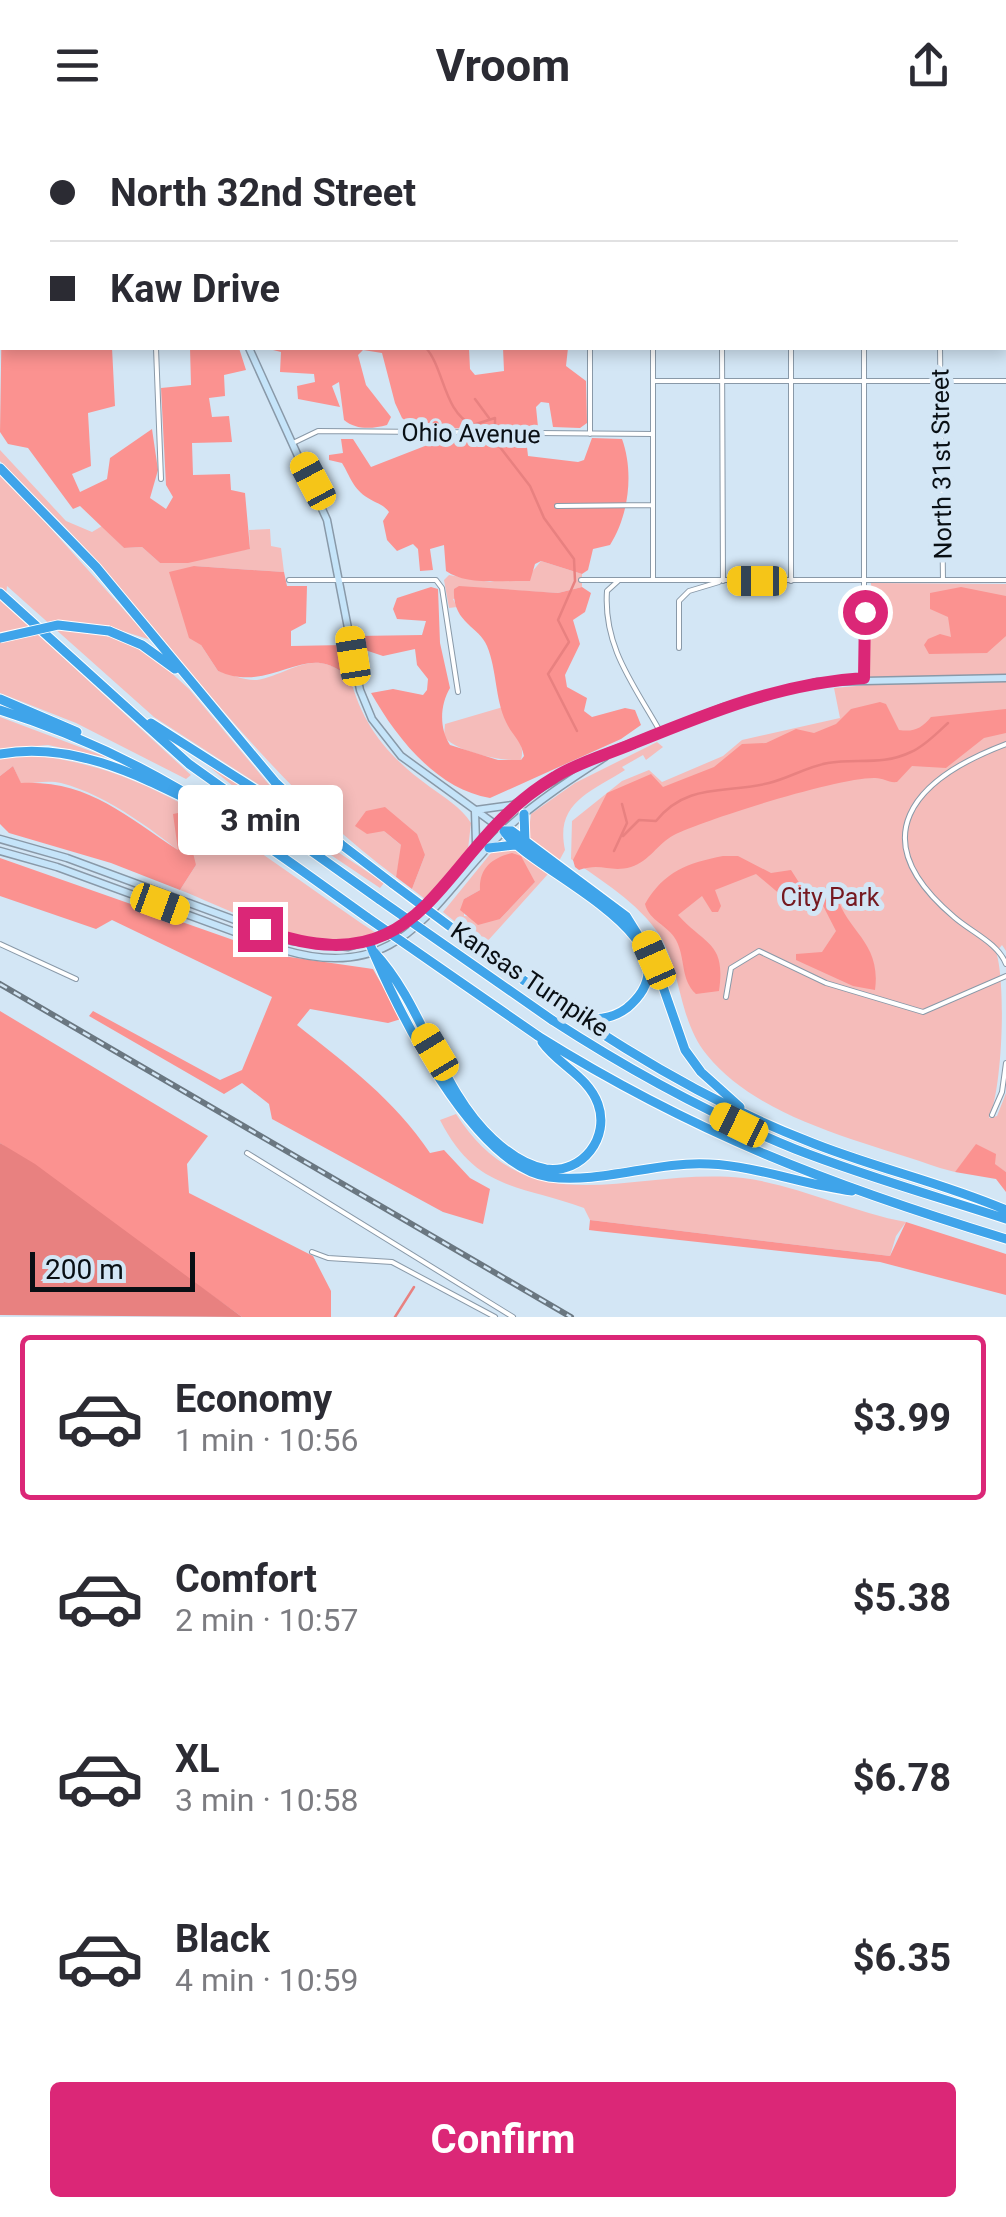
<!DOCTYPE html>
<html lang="en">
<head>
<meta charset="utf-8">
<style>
	body { margin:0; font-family:Roboto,sans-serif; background:#f7f7f7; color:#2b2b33; height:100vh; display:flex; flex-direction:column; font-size:38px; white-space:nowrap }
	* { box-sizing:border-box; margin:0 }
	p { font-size:32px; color:#7c7c81 }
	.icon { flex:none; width:55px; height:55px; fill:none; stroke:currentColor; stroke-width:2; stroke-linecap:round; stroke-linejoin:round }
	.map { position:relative; height:1187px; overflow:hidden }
	.sheet { display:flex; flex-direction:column; background:#fff; flex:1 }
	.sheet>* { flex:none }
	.top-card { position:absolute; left:0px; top:0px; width:1008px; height:220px; box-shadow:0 5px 15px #0003; display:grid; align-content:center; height:220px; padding:0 50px; background:#fff }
	.scale { position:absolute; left:30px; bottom:25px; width:165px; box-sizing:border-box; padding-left:10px; border:5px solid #090f14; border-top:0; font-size:28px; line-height:35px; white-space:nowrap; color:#090f14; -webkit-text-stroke:8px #d3e6f5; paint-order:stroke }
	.end { position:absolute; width:45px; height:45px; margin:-22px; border:12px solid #db2777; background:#fff; box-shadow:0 0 0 5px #fff }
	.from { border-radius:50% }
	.bubble { position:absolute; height:70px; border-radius:10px; background:#fff; box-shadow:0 5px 15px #0003; font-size:32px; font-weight:700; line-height:70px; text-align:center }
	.car { position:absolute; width:30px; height:60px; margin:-30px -15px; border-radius:12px; box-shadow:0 0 8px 2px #0007; background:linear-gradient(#f5c518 24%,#345 0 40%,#f5c518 0 76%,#345 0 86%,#f5c518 0) }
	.top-card b { display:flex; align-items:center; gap:35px; height:95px; font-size:38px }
	.top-card b+b { border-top:2px solid #e1e1e2 }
	.top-card i { width:25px; height:25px; background:#2b2b33 }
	ul { padding:18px 0 0; list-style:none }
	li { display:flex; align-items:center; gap:30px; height:165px; margin:0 20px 15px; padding:0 30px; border:5px solid transparent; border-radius:10px }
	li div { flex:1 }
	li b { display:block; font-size:38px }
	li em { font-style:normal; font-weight:700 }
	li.active { border-color:#db2777 }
	li>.icon { width:90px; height:90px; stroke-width:1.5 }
	.primary-button { display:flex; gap:20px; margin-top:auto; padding:20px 50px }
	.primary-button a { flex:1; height:115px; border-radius:10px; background:#db2777; color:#fff; font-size:40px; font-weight:700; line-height:115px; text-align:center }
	header { display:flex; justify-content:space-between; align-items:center; height:130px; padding:0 50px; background:#fff; font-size:45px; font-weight:700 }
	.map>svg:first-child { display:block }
	.green { fill:#f5bcba; fill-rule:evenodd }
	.forest { fill:#fb9290 }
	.water { fill:#e88180 }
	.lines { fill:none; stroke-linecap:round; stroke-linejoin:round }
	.stream { stroke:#e88180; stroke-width:2.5 }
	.street-casing { stroke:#8999a8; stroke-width:6 }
	.secondary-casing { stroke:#8999a8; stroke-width:9 }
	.highway-casing { stroke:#fff; stroke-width:11 }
	.street { stroke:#fff; stroke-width:4 }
	.secondary { stroke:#c5e4f9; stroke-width:6 }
	.highway { stroke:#3fa4ea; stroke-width:9 }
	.rail-casing { stroke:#6a7781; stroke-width:6 }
	.rail { stroke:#d3e6f5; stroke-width:2.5; stroke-dasharray:8; stroke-linecap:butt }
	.highway-bridge-casing { stroke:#fff; stroke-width:11; stroke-linecap:butt }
	.highway-bridge { stroke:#3fa4ea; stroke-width:9 }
	.route { stroke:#db2777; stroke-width:12 }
	.labels { text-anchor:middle; stroke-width:10; stroke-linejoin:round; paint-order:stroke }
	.street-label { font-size:25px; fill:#090f14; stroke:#d3e6f5 }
	.park-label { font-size:25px; fill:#751920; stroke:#d3e6f5 }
</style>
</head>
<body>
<header><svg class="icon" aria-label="menu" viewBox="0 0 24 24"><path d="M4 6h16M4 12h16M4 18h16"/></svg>Vroom<svg class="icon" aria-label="share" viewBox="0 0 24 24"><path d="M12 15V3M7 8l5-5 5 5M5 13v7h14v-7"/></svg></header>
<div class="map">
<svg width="1006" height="1187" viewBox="0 0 1006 1187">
	<rect width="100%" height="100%" fill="#d3e6f5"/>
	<!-- green -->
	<path class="green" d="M0,320L66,391L92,402L102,396L124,418L142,417L160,433L250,419L249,400L270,399L271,416L281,418L284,442L194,436L201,515L218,541C230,544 245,551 257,550C287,545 310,521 339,540L348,538C359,592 386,625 430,657C445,668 461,677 471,693L468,719L425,769L412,759L425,725L384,701L402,716L396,747C282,662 207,560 116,453C80,410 39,371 0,331Z
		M0,342L151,510L110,497L116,507L155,528L189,559L281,669L154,587L7,456L5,474L191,645L186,649L76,593L0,563Z
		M541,431L582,444V457L558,463L492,459L453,469L457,477L449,478L444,450L449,445L490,452L532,442Z
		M871,453L1006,454V821L1002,815L996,822C1006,850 1003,956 989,988L997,986L1006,963V1042L994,1034L966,1030L955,1042L940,1038C864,1011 760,990 707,925C678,890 682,841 659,804C637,772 602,751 571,729L572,691L622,651L649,640L662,652L723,626L742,610L840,588L834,558L868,555Z
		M503,577C506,598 527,609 521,630C503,632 453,621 444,606L445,594Z
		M0,587L109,628L48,615L0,619Z
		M657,612L663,617L646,630L643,625L622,637L625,640C589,663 555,673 565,720L559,731L528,708L531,684L575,653Z
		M11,625C152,625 264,730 376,803C327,832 229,779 180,760L196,735C159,704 108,665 61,653C49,650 34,653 21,654L13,636L0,646V628Z
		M197,627L384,753L380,758L258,676Z
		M500,720L519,721L548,744L484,815L443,782L491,723ZM535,752L500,789L464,786V769L480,760Z
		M456,984C531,1100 633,1036 743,1048C798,1055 851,1082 906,1092L896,1106L890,1126L590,1090L584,1078C519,1054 476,1061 440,990Z"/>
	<!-- forest -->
	<path class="forest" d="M2,172V218H112L115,276L88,283L91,336L72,344L80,362L107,349L110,328L152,299L158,340L150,368L166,379L173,367L166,355L161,258L191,255L190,218H239L246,240L224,245L225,266L209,268L212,287L229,286L232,312L192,313L193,345L230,344L231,360L245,363L250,419L188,433H160L142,417L124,418L80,376L73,379L28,318L8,314L0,302Z
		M265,218H469L470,239L475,245L504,241L503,218H568L566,236L586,251L587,293L580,298L553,297L549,273L541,272L536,277L538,297L415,299L402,288L395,273L382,223L363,220L358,225L366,255L391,287L387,295C372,299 356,300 344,290L339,252L332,256L340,277L298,269L297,256L315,252L314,244L280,242L281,222Z
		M448,307L526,308L528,326L578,332L584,330L592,308L622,309C634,342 629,385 610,415L593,419L588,440L582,444L541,431L535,434L530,451C505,450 467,456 446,441L444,415L430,419L433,440L420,441L418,419L413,414L397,421L387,410L383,391L389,382C382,373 377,374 368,368C353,359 350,346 342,333L329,330V325L343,323L341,309H353L371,337Z
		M194,436L284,442L287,456H307L306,493L291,501V516L344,515L348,538L339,540C302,515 269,564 218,541L201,515L189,508L169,442Z
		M459,456L558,463L582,457L591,463L585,482L573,490L580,514L565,545L567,557L587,568L584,581L592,587L625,578L635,580L641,595L621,609L490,668C436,659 396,607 371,563L393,559L423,565L427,560L428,549L417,535L415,519L383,526L359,518L357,506L422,505L426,491L397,489L393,479L397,468L431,457L438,459L440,513L450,558C440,575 439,598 450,615L498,630H521L524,626C521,610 512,605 506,592C495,569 497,540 487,516C479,496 452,493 454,459Z
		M961,457L1006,466V506L987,523L929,524L924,515L928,509L940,504L951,507L948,487L930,479V463Z
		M880,572L886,574L899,600C914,602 921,599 931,587L1006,579V603L984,608L946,638L912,636L897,652C888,653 884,648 875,648C840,647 706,689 674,705C657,714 650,731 631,737C609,743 602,732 579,740L575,737L573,730L607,663L651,644L663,657L714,637L742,614L766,613L796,599L814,603L836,594L851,579Z
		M13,636L21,653C88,650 124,685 178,720L173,684L183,682L196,735L180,760L111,733L9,703L0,694V646Z
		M385,677L417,704L425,725L412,759L396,747L401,715L384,701L367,704L355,696L366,681Z
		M512,723L521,726L535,752L500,789L478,795L460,780L464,769L480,760C479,738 492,728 512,723Z
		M723,726H738L771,743L791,740L807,765L806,771H788L756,744L715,760L721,776L718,782H712L702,766L678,785C706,816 726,812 719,861L696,864C680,849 686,829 676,810C668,795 649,791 645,774C664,741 688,733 723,726Z
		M0,728L276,825L373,839L401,889L388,893L310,879L297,895C345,933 396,971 430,1023L444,1020L470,1048L490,1059L483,1094L443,1082L272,989L269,974L242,953L224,964L89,886L93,881L220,950L242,940L272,867L112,790L96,799L0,766Z
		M830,756L836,760C842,800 882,809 875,860L853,856L796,830V824L822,822L836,801L816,762Z
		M0,881L208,1006L187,1034L189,1063L313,1126L331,1161V1187H242L0,1013Z
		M976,1014L996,1024L995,1034L1006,1042V1062L996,1049L955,1042Z
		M590,1090L890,1126L906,1092L1006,1124V1165L880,1132L597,1101L589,1100Z"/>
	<!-- water -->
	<path class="water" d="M0,1013L35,1034L242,1187L0,1185Z"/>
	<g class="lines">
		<!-- stream -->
		<path class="stream" d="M469,2L471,0
			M426,218C444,238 444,283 473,295L495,288V295
			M475,269L489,288
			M496,312L530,356L544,388L574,429L575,451L558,490L569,512L548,544L577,601
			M623,706L639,690L656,691C687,652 726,664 769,653C789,648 809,636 828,633C856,628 882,636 911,622C925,616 937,603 948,593
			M614,721L627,693L622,674
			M395,1187L414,1157"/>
		<defs>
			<path id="street" d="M749,0V2
				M849,2V0
				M965,2V0
				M1005,51H1006
				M156,218L161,349
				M590,218V304
				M653,218V449
				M722,218L723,451
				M791,218V451
				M864,218V548
				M940,218L943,450
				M653,251H1006
				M293,313L318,301L653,304
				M557,376L653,375
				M289,450H436L442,458L458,562
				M581,450H1006
				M618,451L607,461C603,518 635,556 661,603
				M679,518V471L689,461L719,452
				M1006,614C911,650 862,709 954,787C971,802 998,813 1006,834
				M0,814L76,849
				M726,867L731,838L759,821L826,853L923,882L1006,846
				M992,985L1002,962L1006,933
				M247,1023L513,1187
				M312,1122L328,1128L392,1132L495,1187"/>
			<path id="secondary" d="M239,2L240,0
				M246,2V0
				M0,66H2
				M249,218L327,390L360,560L372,589L401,626L496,695
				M476,680L512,675
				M475,681L476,713
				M0,709L67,728L292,811L348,817L388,805L416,786L516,673L586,631L724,577L817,552L1006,548
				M0,721L57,737L284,820C406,856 433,767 506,699C537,671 571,649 605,627"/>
			<path id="highway" d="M0,338L96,437L275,652L342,715L393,754
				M0,463L189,634L380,770
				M109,501L142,515L175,539
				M0,569L77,602
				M0,580C151,627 242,698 368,788
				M151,593L319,700
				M0,624C72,611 138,645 201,676
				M524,684L525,711
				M504,701H512L626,786L654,831L685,920L701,942L740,977
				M504,701C528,741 709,809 627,878C611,890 594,890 575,887
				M489,718L515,715
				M460,804C569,885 678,960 805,1010C870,1037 941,1052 1006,1080
				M369,812C396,878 473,1036 549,1047C601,1054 656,1031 709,1034C758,1036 803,1055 852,1061
				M374,822C424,875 439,960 493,1009C507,1022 527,1036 546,1039C583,1044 610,1007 598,974C588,946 558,935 542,912
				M552,890C629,940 709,984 795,1019C864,1046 935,1066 1006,1089
				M538,906C695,1004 830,1055 1006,1109"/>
		</defs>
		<!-- street casing -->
		<use href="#street" class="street-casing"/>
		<!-- secondary casing -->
		<use href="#secondary" class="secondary-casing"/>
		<!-- highway casing -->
		<use href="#highway" class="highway-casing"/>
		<!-- street -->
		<use href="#street" class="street"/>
		<!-- secondary -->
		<use href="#secondary" class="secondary"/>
		<!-- highway -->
		<use href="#highway" class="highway"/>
		<defs>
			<path id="rail" d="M0,854L571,1187"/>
		</defs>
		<!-- rail casing -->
		<use href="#rail" class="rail-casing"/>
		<!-- rail -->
		<use href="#rail" class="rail"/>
		<defs>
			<path id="highway-bridge" d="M0,508L58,495L109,501
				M393,754L460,804
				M380,770L552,890
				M368,788L538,906"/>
		</defs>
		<!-- highway-bridge casing -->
		<use href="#highway-bridge" class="highway-bridge-casing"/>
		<!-- highway-bridge -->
		<use href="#highway-bridge" class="highway-bridge"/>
	</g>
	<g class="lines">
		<!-- route -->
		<path class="route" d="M260,799C433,863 435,718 555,647C579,632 606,625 632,614C708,583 781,553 864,548L865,482"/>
	</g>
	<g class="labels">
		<!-- street labels -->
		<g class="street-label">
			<text transform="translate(471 303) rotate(1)" y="9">Ohio Avenue</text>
			<text transform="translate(941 334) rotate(-91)" y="9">North 31st Street</text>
			<text transform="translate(530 849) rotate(34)" y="9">Kansas Turnpike</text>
		</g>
		<!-- park labels -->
		<g class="park-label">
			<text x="830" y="776">City Park</text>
		</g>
	</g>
</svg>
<div class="scale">200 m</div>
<i class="end from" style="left:865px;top:482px"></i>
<i class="end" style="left:260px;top:799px"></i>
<div class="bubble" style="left:178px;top:655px;width:165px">3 min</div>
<i class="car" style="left:313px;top:351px;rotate:332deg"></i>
<i class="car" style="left:757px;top:451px;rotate:270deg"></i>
<i class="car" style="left:353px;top:526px;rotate:351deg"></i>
<i class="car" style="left:160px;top:774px;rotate:110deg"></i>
<i class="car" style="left:654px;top:830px;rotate:336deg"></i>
<i class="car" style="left:435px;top:922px;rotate:329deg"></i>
<i class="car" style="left:739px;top:995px;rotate:296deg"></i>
<div class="top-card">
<b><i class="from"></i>North 32nd Street</b>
<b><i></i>Kaw Drive</b>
</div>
</div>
<section class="sheet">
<ul>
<li class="active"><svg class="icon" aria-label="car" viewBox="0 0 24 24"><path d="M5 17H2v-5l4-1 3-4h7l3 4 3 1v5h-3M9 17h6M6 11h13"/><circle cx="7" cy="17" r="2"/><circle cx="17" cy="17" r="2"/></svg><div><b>Economy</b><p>1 min · 10:56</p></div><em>$3.99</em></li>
<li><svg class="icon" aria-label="car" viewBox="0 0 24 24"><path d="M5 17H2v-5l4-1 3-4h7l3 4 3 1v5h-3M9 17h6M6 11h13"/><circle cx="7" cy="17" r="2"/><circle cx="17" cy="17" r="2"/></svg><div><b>Comfort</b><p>2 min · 10:57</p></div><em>$5.38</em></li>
<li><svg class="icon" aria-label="car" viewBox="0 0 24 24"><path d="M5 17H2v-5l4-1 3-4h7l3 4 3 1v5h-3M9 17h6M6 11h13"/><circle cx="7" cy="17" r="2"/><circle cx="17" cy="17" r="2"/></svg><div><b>XL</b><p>3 min · 10:58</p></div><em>$6.78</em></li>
<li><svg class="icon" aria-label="car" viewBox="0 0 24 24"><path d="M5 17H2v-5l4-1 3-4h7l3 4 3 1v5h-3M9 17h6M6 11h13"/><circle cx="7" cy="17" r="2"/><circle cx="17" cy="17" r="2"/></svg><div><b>Black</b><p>4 min · 10:59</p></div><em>$6.35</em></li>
</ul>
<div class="primary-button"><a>Confirm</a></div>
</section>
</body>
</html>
